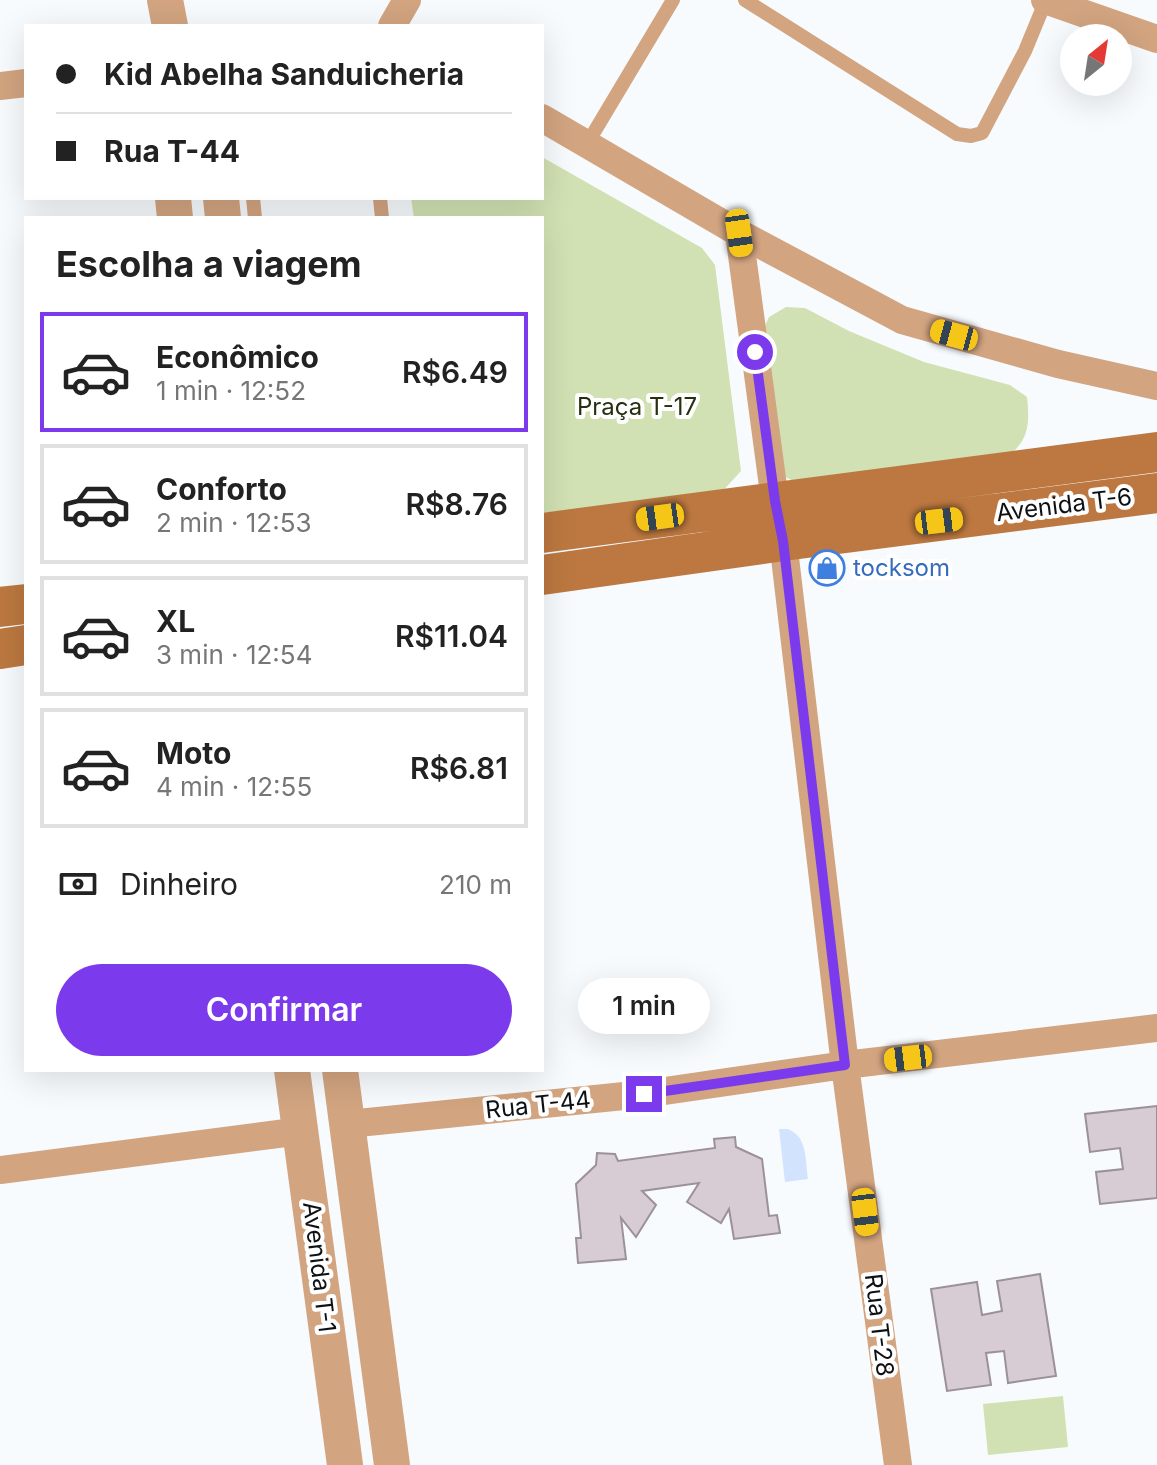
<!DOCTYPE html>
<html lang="pt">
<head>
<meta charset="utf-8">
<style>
	body { margin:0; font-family:Inter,sans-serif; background:#f2f2f2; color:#222; height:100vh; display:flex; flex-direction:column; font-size:30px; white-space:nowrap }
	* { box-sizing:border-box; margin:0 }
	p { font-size:26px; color:#767676 }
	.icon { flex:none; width:44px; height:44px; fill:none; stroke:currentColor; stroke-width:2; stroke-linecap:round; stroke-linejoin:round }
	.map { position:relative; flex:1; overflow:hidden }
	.drawer { position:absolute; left:24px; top:216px; width:520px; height:856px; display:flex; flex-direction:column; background:#fff; border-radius:0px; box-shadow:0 8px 32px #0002 }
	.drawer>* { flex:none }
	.banner { position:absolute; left:24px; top:24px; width:520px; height:176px; border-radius:0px; box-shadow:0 8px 32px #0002; display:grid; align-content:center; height:176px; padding:0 32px; background:#fff }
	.needle { width:52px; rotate:30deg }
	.controls { position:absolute; left:1060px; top:24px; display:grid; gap:16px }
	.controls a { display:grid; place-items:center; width:72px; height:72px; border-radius:50%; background:#fff; box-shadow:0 8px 32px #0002; font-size:40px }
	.end { position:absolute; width:36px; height:36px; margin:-18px; border:10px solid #7c3aed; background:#fff; box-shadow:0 0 0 4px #fff }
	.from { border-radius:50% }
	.bubble { position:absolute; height:56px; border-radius:28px; background:#fff; box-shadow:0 8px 32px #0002; font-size:26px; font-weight:600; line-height:56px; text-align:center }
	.car { position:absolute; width:24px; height:48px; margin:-24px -12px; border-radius:10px; box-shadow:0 0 6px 2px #0007; background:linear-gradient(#f5c518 24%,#345 0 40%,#f5c518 0 76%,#345 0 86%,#f5c518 0) }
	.banner b { display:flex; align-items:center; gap:28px; height:76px; font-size:30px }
	.banner b+b { border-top:2px solid #e0e0e0 }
	.banner i { width:20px; height:20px; background:#222 }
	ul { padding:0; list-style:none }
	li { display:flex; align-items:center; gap:24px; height:120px; margin:0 16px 12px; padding:0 16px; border:4px solid #e0e0e0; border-radius:0px }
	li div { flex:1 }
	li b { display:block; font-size:30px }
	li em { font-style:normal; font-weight:600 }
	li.current { border-color:#7c3aed }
	li>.icon { width:72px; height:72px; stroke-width:1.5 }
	h2 { padding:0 32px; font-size:36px; line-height:96px }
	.pay { display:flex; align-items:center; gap:20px; height:88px; padding:0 32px; font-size:30px }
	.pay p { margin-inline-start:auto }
	.action { display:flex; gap:16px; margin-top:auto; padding:16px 32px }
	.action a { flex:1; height:92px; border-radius:48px; background:#7c3aed; color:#fff; font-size:32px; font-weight:600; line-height:92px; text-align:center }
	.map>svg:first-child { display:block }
	.green { fill:#d2e1b3 }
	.water { fill:#d2e3fe }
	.building { fill:#d7ccd3; stroke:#9c9197; stroke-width:2 }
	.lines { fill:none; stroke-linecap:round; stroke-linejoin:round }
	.service { stroke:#d2a480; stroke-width:14 }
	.minor { stroke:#d2a480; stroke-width:28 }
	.tertiary { stroke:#d2a480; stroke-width:36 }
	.secondary { stroke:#bc7840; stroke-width:40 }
	.route { stroke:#7c3aed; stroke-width:10 }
	.labels { text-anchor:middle; stroke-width:8; stroke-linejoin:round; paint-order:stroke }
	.park-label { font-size:24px; fill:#262f0e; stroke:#fff }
	.street-label { font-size:24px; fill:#0e1114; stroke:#fff }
	.shop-label { font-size:24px; fill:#366cbe; stroke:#fff; text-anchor:start }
</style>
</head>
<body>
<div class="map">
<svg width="1157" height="1465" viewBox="0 0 1157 1465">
	<rect width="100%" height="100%" fill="#f7fbfe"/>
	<!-- green -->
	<path class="green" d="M542,157L702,248L715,265L741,471L720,494L542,513V218H414L411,198H542Z
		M786,307L805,308L849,331L924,362L1010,385L1027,397C1030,424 1029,442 1005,458L800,484L785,477L763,330L769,317Z
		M1063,1396L1068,1447L988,1455L983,1404Z"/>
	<!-- water -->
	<path class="water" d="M788,1129C808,1137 805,1160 808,1179L785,1182L779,1129Z"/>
	<!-- building -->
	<path class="building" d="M1157,1106V1198L1100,1204L1096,1172L1123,1169L1120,1148L1090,1152L1085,1114Z
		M735,1137L736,1147L762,1159L769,1216L777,1215L780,1233L734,1239L729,1209L721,1223L687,1202L699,1183L642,1191L656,1205L636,1237L621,1218L626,1259L578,1263L576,1238H581L576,1184L596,1165L597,1153L615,1154L618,1161L715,1148L714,1139Z
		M1040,1274L1056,1376L1008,1383L1004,1351L986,1353L991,1385L947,1391L931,1289L977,1282L982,1315L1002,1311L997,1281Z"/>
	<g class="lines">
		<!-- service -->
		<path class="service" d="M745,0L957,134L971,136L982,133L1025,51L1046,0
			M587,144L673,0
			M253,198L255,218
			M380,198L382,218"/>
		<!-- minor -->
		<path class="minor" d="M1045,0L1157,39
			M392,26L407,0
			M0,86L26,83
			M542,118L739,233L902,320L1058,364L1157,386
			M739,233L775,501L783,541L845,1065L898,1465
			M348,1124L644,1094L845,1065L1157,1028
			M0,1170L301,1131"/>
		<!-- tertiary -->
		<path class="tertiary" d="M165,0L170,26
			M173,198L175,218
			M221,198L223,218
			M292,1070L345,1465
			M340,1070L392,1465"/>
		<!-- secondary -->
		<path class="secondary" d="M542,533L1157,452
			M542,575L783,541L1157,493
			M0,607L26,604
			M0,649L26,645"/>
	</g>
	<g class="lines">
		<!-- route -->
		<path class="route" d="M644,1094L845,1065L783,541L775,501L755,352"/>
	</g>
	<!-- icons -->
	<defs>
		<symbol id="shop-ring" viewBox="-11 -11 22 22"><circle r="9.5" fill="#fff" stroke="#3f7fe0" stroke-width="1.5"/><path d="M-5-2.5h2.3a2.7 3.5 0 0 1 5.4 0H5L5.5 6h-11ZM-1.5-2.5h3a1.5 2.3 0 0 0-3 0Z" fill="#3f7fe0"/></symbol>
	</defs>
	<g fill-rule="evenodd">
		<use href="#shop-ring" x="807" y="548" width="40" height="40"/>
	</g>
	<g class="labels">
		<!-- park labels -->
		<g class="park-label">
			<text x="637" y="415">Praça T-17</text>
		</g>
		<!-- street labels -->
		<g class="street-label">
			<text transform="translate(1064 505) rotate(-7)" y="8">Avenida T-6</text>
			<text transform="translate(538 1105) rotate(-6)" y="8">Rua T-44</text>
			<text transform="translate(319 1267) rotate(83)" y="8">Avenida T-1</text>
			<text transform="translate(879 1325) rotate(83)" y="8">Rua T-28</text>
		</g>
		<!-- shop labels -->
		<g class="shop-label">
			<text x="853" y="576">tocksom</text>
		</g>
	</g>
</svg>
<div class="controls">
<a><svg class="needle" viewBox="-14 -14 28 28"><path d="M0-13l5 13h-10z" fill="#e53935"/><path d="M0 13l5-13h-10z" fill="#767676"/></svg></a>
</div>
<i class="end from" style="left:755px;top:352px"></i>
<i class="end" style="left:644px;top:1094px"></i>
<div class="bubble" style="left:578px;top:978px;width:132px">1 min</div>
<i class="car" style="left:739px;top:233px;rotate:172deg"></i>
<i class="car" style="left:954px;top:335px;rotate:285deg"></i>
<i class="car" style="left:660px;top:517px;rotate:262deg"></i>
<i class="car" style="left:939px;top:521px;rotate:83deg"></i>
<i class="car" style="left:908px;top:1058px;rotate:263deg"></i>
<i class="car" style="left:865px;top:1212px;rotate:173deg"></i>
<div class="banner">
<b><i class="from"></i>Kid Abelha Sanduicheria</b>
<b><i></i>Rua T-44</b>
</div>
<section class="drawer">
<h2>Escolha a viagem</h2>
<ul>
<li class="current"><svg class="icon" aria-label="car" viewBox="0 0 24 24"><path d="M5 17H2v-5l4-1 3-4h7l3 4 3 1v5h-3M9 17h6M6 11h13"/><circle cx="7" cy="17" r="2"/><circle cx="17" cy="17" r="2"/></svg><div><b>Econômico</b><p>1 min · 12:52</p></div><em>R$6.49</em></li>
<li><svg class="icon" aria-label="car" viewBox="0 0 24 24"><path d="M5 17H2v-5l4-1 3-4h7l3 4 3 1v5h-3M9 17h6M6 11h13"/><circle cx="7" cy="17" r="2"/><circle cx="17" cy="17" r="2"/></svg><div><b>Conforto</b><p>2 min · 12:53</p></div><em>R$8.76</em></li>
<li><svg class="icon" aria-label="car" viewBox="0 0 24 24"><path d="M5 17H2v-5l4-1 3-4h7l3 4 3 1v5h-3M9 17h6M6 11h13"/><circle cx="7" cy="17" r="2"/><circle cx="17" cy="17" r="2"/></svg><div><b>XL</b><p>3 min · 12:54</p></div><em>R$11.04</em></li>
<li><svg class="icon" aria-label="car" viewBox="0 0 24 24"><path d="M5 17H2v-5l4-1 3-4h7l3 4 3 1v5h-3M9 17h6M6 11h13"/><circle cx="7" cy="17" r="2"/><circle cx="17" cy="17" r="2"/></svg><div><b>Moto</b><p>4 min · 12:55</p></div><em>R$6.81</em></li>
</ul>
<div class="pay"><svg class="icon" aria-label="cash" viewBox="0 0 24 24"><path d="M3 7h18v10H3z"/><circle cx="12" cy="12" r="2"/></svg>Dinheiro<p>210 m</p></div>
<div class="action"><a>Confirmar</a></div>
</section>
</div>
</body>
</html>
